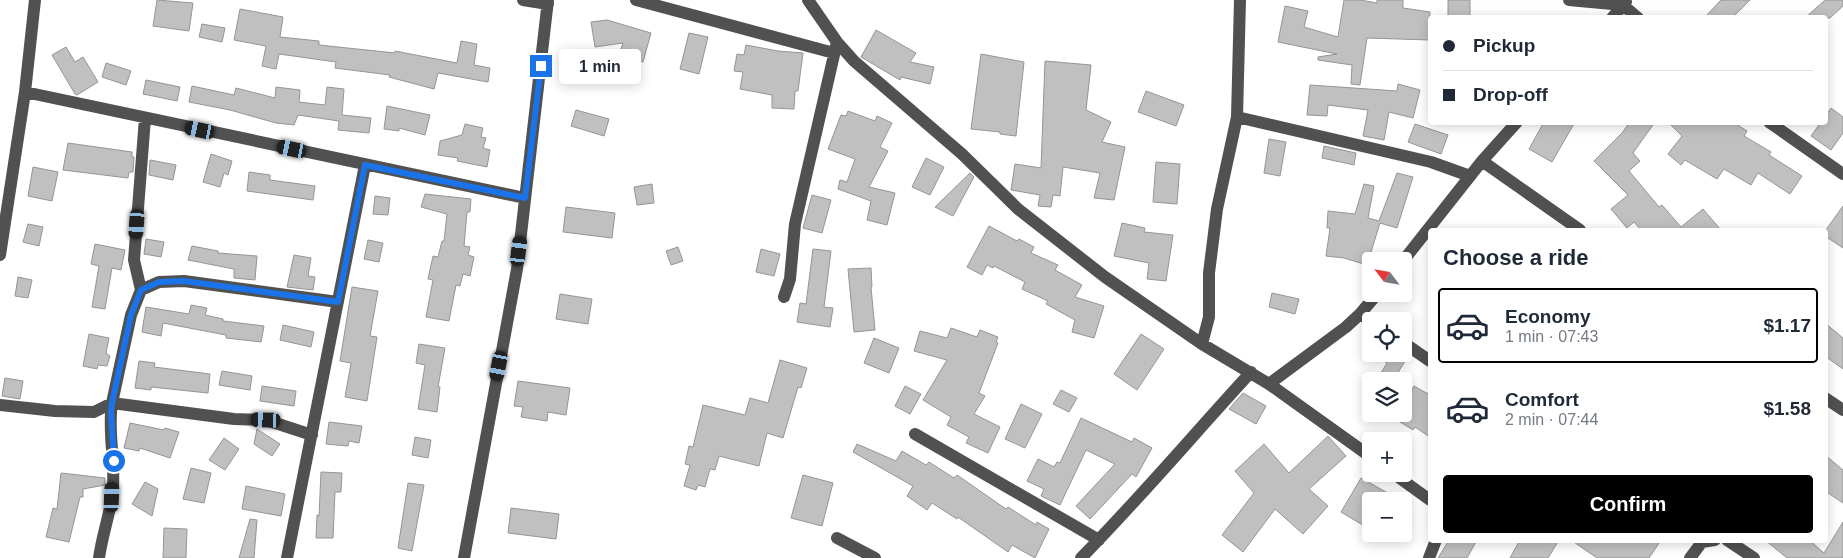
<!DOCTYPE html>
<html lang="en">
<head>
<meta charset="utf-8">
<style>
	body { margin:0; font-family:Helvetica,sans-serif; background:#f2f2f3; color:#1f2937; height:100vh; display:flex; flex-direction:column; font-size:19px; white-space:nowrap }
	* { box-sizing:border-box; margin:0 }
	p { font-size:16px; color:#747a83 }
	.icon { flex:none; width:28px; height:28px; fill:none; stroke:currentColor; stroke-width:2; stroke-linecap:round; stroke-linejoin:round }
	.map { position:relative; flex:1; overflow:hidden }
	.panel { position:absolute; left:1428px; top:228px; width:400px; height:315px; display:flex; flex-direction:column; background:#fff; border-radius:5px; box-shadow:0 2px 12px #0003 }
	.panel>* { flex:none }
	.top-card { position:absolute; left:1428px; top:15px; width:400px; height:110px; border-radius:5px; box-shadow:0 2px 12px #0003; display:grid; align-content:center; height:110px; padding:0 15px; background:#fff }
	.needle { width:32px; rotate:301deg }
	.buttons { position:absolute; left:1362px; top:252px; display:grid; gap:10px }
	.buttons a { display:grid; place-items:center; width:50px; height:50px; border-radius:5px; background:#fff; box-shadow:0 2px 12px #0003; font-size:25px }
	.end { position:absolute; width:22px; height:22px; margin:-11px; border:6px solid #1a73e8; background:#fff; box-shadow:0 0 0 2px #fff }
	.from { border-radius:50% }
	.bubble { position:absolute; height:35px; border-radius:5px; background:#fff; box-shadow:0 2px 12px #0003; font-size:16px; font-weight:700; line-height:35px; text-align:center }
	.car { position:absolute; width:15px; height:30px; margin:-15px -8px; border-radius:6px; box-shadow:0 0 4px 1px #0007; background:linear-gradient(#222 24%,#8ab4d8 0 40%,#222 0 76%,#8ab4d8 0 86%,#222 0) }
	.top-card b { display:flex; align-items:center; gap:18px; height:48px; font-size:19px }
	.top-card b+b { border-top:1px solid #e0e1e3 }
	.top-card i { width:12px; height:12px; background:#1f2937 }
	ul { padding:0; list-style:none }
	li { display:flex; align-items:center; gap:15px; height:75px; margin:0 10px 8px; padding:0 5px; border:2px solid transparent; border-radius:5px }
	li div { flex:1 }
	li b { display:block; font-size:19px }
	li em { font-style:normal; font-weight:700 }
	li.selected { border-color:#000 }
	li>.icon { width:45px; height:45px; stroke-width:1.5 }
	h2 { padding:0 15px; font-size:22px; line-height:60px }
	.action { display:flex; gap:10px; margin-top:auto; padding:10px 15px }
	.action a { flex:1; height:58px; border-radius:5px; background:#000; color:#fff; font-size:20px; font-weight:700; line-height:58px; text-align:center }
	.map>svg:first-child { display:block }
	.building { fill:#c0c0c0; stroke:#959595 }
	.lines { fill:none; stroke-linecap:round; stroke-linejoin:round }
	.minor { stroke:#515151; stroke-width:12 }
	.route { stroke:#1a73e8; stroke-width:6 }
</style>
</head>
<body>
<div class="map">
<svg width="1843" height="558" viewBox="0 0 1843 558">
	<rect width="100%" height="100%" fill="#fff"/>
	<!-- building -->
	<path class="building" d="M157,0L193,3L189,31L153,26Z
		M1344,0H1360L1377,3V0H1403V8L1430,12V40L1367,38L1360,85L1351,84L1352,65L1318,60V57L1337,54L1278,42L1285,6L1308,11L1304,27L1338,37Z
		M1448,0H1470V18H1448Z
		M1721,0H1750L1732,18H1704Z
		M1825,0H1843V6L1830,18H1805Z
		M240,9L283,17L280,37L319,41V45L395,53V51L457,63L461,41L477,44L474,65L490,68L488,82L438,73L434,89L389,77L390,75L335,68L336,62L279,54L276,69L262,66L266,46L234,40Z
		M607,20L651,33L643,62L619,55L623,43L595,47L591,22Z
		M202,24L225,28L222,42L199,37Z
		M876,30L916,53L910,62L934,67L930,84L901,77L900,80L861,57Z
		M689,33L708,37L699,74L680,69Z
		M746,45L778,51L803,53L798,91H795L794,109L772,108V95L740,89L743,72L734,71L737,54L744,55Z
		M66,47L75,62L83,57L98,82L77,95L75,94L52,55Z
		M981,54L1024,62L1016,136L1000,134V132L971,129Z
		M1045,61L1091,65L1086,110L1111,122L1102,142L1125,147L1114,200L1094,198L1100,173L1063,167L1060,196L1053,195L1051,207L1038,206L1040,195L1011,190L1015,164L1041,168Z
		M106,63L131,71L126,85L102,77Z
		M146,80L180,87L177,101L143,94Z
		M1398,84L1420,90L1413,118L1389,112L1384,140L1363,136L1368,110L1328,105L1327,116L1307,115L1310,85L1397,91Z
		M192,86L234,95L236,88L275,98L276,87L300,90L299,102L325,105L327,87L344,89L342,115L371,118L369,133L338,130L339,121L298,115L294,125L276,123L230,110L189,102Z
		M1146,91L1184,105L1176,126L1138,112Z
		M387,106L430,115L425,135L399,128V131L384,129Z
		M1831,108L1843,117V133L1831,150L1811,136L1821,122H1825V117Z
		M576,110L609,119L604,136L571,126Z
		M848,111L875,121L877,116L892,123L880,147L888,151L869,187L895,193L887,225L867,220L871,201L838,189L840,180L847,182L855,159L828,149L841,115L846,116Z
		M1544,122H1575L1552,162L1529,149Z
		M1630,122H1655L1633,153L1640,161L1629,171L1659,207L1662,205L1681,227L1703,209L1721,230H1641L1634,222L1627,228L1611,209L1628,195L1594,161L1622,133Z
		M1668,122H1733L1747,131L1744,136L1771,152L1769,155L1802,176L1790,194L1758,173L1751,185L1724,169L1717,179L1685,160L1681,165L1668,154L1682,136Z
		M465,124L483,128L481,137L486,138L483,148L490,150L487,167L457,161L458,158L438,155L440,141L462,135Z
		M1415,124L1448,135L1441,154L1408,142Z
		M1269,139L1286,142L1280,176L1264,173Z
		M68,143L132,152V157H134L133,172H129L128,178L63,170Z
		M1324,146L1356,153L1354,165L1322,158Z
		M211,154L232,161L228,175L224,173L220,187L203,182Z
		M926,158L944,167L930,195L912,187Z
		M150,160L176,165L173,180L149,175Z
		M1156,162L1180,164L1177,204L1153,202Z
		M33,167L58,172L52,201L28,196Z
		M249,172L270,175V180L315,186L313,200L247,191Z
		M970,173L974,177L953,216L935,207Z
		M1397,173L1413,177L1397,228L1380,223L1367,265L1344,258L1326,256L1330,228H1327L1328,211L1355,214L1364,184L1374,186L1368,218L1379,221Z
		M652,184L654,203L637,205L634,187Z
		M425,194L471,199L470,212H467L464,246L470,247L468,255L474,257L470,276L463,274L460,286L456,285L449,321L426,317L433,280L428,279L433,256L438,257L442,241H444L447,214L421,207Z
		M812,195L831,200L822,233L803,228Z
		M375,196L390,198L388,215L373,214Z
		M1843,206V248L1825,236V231Z
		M566,207L615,213L612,238L563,232Z
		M1122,223L1145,228L1144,232L1173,235L1166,281L1147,279L1149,263L1114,256Z
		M28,224L43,227L39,246L23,242Z
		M989,226L1017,241L1019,239L1034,247L1031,253L1058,265L1055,270L1082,285L1075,297L1104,306L1094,338L1072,332L1075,320L1046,304L1048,301L1022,289L1025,282L994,266L993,268L987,265L982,275L967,267Z
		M146,239L164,242L161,257L144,254Z
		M368,240L383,243L379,262L364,259Z
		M95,244L125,250L121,270L112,268L105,309L92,307L99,266L91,264Z
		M192,246L218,251V253L257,256L255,280L234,278V269L188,260Z
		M678,247L683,261L671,265L666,251Z
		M761,249L780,254L774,276L756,272Z
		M813,249L831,251L824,307L833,308L830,327L797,322L800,303L806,304Z
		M294,255L311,258L308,276L315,277L313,290L287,287Z
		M871,268L872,287H871L875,330L854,332L848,269Z
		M18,277L32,280L28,298L15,296Z
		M352,287L378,291L370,336L377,337L367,401L345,397L351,363L340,361Z
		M1272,293L1299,299L1295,314L1269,307Z
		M560,294L592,299L588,324L556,319Z
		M191,305L207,308L205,315L223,319V321L264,326L261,342L226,338V335L163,323L161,336L142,332L146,307L189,314Z
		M1825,323L1843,338V369L1825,356Z
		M283,325L314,332L311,347L280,340Z
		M951,328L977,337L980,330L998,337L996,342L998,343L979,393L985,396L974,414L1000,427L988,453L966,443L969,437L947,425L951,417L923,400L947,360L914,351L920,331L947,338Z
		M89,334L109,338L106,353L110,356L107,366L98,365L97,369L83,366Z
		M1141,334L1164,349L1137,390L1114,374Z
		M874,338L899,348L889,373L864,363Z
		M419,344L445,348L438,387H440L437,412L418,409L425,365L416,363Z
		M1373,354H1405L1408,356L1393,381H1376L1387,363Z
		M780,360L807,368L801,388L798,387L783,438L767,433L759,466L719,456L715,470L710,469L705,487L698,485L696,490L684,486L690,465L685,464L689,446L693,447L703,405L745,415L750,398L768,403Z
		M139,361L155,363L154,367L210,374L208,393L151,387V390L135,388Z
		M222,371L252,376L250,390L219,385Z
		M5,378L23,381L20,399L2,396Z
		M518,381L570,388L566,415L548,412L547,421L521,417L523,407L514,406Z
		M262,386L296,391L294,406L260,401Z
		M905,386L921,394L910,414L895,406Z
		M1414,386L1430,395V437L1415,427L1413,430L1387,414H1404V404Z
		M1061,390L1077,398L1069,412L1053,404Z
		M1243,393L1266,406L1256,424L1229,409Z
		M1021,404L1042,414L1025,448L1005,439Z
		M1081,418L1132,442L1134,438L1152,448L1136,477L1132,474L1090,519L1076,506L1115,464L1086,450L1060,505L1041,496L1044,489L1027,481L1038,459L1054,467L1057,462L1060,463Z
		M329,422L362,426L359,443L349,441L348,446L326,444Z
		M130,423L164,430L165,428L179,432L170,458L140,448L139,451L124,448Z
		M257,429L280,444L272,456L254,444Z
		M1328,436L1346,456L1309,489L1328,506L1303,534L1275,509L1243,552L1222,535L1254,493L1235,471L1264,444L1289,473Z
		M415,437L431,440L428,458L412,455Z
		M224,438L239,449L225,470L209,460Z
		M857,444L896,461L902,451L926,465L929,462L954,478L957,475L1006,509L1008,507L1036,525L1037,522L1049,529L1035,558L1012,545L1008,552L958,517L957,519L932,503L927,510L907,496L913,486L853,452Z
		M1825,455L1843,470V503L1825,491Z
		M191,468L211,473L204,503L183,499Z
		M321,472L342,473L341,492H335L333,538H316L317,515L319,516Z
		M61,473L105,478V485L83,489V497H80L69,542L46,537L53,508L57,509Z
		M803,475L833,483L822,526L791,518Z
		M1361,478L1402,501H1371V530L1341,512Z
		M145,482L158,489L152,516L132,504Z
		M408,483L424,485L412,551L398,548Z
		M246,486L285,494L281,516L242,509Z
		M511,508L559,514L556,539L508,533Z
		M250,519L257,520L254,558H239Z
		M1843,522V558H1787L1765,540H1809L1824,553Z
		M164,528L187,529L186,558H163Z
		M1449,540H1477L1467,558H1438Z
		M1520,540H1559L1548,558H1510Z
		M1571,540H1661L1649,558H1597Z"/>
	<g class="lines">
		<!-- minor -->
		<path class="minor" d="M523,0L548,4
			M636,0L834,53
			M808,0L837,42L854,61L962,154L1018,209L1105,277L1202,344L1269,384L1371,457
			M1240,0L1237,117L1431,162L1470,176
			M1569,0L1623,5L1638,18
			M1612,18L1626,2
			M25,92L525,198
			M1769,122L1843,174
			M1482,161L1580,230
			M0,255L25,92L35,0
			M1403,261L1482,161L1517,122
			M141,290L134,260L145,118
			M784,297L790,279L795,224L837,42
			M1360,314L1371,321
			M1404,343L1430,361
			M1202,344L1209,317V273L1217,209L1237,117
			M1269,384L1346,327L1360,314L1377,294
			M1825,398L1843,410
			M0,405L55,411L94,412L112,403L234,419L266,420L312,435
			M915,434L1099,540
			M1394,474L1430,500
			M837,538L875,558
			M1727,540L1754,558
			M99,558C102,536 109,517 112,497C117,466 107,434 112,403L131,315L141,290L159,282L184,281L338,302
			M287,558L365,165
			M464,558L517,269L548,0
			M1081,558C1140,498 1194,434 1251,372
			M1429,558L1436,540
			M1690,558L1702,542L1715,540"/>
	</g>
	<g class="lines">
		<!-- route -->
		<path class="route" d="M114,461L111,412L112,403L131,315L141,290L159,282L184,281L338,302L365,165L525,198L541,66"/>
	</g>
</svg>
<div class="buttons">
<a><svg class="needle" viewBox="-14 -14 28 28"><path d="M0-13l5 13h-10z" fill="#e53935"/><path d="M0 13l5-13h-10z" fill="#747a83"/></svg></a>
<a><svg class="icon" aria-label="locate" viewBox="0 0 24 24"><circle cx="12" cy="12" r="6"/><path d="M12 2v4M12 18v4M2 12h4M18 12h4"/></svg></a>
<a><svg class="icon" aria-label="layers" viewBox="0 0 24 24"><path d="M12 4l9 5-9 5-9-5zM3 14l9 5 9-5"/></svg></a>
<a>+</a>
<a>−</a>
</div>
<i class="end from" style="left:114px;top:461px"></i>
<i class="end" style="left:541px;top:66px"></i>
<div class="bubble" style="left:559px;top:49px;width:82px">1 min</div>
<i class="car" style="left:200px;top:130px;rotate:282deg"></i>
<i class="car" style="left:292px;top:149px;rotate:282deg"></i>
<i class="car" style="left:137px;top:224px;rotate:184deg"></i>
<i class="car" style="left:519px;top:251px;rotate:7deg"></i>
<i class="car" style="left:499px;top:366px;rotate:191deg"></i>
<i class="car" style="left:266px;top:420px;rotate:272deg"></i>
<i class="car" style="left:112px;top:497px;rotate:2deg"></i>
<div class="top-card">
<b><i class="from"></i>Pickup</b>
<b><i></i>Drop-off</b>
</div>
<section class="panel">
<h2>Choose a ride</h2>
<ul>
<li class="selected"><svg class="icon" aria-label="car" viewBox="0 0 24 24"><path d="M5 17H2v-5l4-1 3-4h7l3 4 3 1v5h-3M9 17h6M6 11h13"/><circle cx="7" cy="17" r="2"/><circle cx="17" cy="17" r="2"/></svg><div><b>Economy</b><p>1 min · 07:43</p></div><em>$1.17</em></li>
<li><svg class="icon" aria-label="car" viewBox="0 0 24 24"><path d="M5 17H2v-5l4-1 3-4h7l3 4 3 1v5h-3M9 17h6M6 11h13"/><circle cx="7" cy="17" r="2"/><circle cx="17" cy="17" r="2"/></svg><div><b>Comfort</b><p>2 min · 07:44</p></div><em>$1.58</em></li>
</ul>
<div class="action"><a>Confirm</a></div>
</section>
</div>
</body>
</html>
